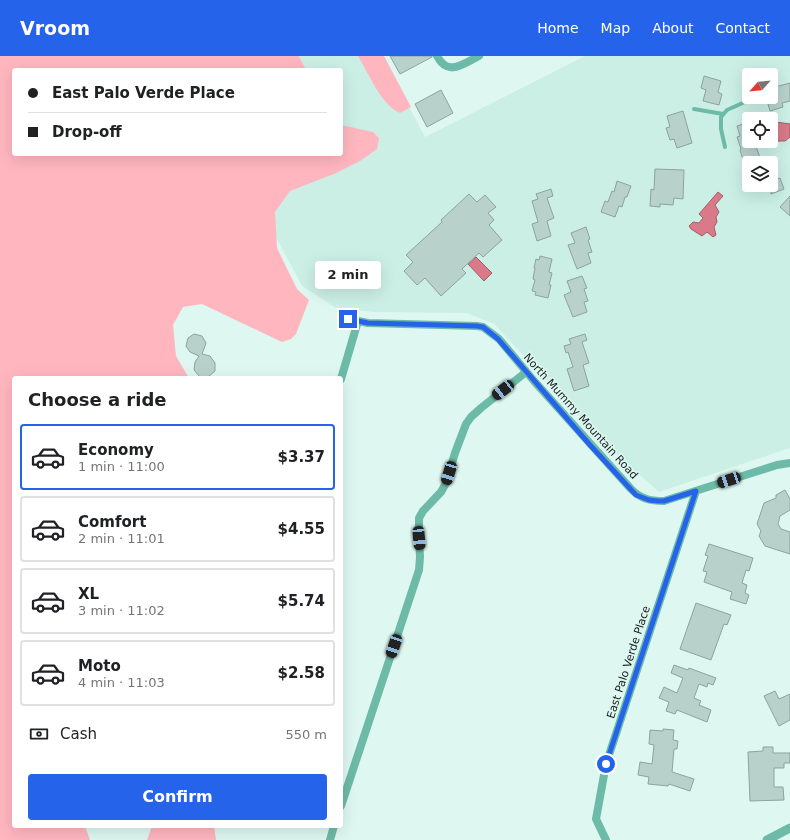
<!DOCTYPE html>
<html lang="en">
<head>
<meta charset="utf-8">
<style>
	body { margin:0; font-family:"DejaVu Sans",sans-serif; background:#f2f2f2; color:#202124; height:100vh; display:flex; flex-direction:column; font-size:15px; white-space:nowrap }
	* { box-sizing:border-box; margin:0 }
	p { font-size:13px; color:#757577 }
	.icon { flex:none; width:22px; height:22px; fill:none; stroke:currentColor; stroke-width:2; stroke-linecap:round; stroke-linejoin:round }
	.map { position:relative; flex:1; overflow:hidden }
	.side { position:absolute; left:12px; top:320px; width:331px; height:452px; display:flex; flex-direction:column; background:#fff; border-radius:4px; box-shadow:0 4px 16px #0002 }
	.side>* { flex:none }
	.top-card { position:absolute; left:12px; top:12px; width:331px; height:88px; border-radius:4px; box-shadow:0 4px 16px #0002; display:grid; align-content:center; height:88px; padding:0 16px; background:#fff }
	.needle { width:26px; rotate:243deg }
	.fabs { position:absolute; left:742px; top:12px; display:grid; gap:8px }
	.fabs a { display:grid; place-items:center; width:36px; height:36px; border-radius:4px; background:#fff; box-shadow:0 4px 16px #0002; font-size:20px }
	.end { position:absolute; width:18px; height:18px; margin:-9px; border:5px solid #2563eb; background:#fff; box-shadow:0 0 0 2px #fff }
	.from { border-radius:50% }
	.bubble { position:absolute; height:28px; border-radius:4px; background:#fff; box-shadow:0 4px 16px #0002; font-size:13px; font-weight:700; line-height:28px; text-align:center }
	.car { position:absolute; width:12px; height:24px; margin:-12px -6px; border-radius:5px; box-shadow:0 0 3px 1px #0007; background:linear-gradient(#222 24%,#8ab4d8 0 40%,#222 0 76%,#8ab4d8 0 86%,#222 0) }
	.top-card b { display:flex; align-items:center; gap:14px; height:38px; font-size:15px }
	.top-card b+b { border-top:1px solid #e0e0e0 }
	.top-card i { width:10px; height:10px; background:#202124 }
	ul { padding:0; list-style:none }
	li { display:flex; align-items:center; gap:12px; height:66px; margin:0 8px 6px; padding:0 8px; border:2px solid #e0e0e0; border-radius:4px }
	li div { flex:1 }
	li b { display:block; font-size:15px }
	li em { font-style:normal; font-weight:700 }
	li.active { border-color:#2563eb }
	li>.icon { width:36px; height:36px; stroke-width:1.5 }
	h2 { padding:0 16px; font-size:18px; line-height:48px }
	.pay { display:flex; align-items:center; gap:10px; height:44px; padding:0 16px; font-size:15px }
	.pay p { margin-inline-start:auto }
	.primary-button { display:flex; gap:8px; margin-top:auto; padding:8px 16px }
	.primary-button a { flex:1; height:46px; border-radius:4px; background:#2563eb; color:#fff; font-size:16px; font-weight:700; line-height:46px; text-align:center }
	header { display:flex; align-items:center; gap:24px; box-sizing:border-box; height:56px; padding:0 20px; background:#2563eb; color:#fff }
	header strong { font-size:19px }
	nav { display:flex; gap:22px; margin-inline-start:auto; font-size:14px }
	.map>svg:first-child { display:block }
	.built { fill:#cbefe5; fill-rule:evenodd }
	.green { fill:#ffb6bf }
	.water { fill:#da7a88; stroke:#9f5f68 }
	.building { fill:#b8d2cb; stroke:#8ba49d }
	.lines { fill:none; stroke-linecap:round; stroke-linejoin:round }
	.service { stroke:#6dbaa8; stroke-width:4 }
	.minor { stroke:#6dbaa8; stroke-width:8 }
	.tertiary { stroke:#6dbaa8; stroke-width:9 }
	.route { stroke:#2563eb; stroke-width:5 }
	.labels { text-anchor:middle; stroke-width:3; stroke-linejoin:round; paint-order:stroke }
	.street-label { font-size:11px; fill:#151f1d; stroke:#def8f1 }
</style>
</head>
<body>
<header>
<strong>Vroom</strong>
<nav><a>Home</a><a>Map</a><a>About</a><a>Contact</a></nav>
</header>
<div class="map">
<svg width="790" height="784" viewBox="0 0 790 784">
	<rect width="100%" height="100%" fill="#def8f1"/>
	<!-- built -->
	<path class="built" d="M180,0H382L425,81L585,0H790V392L659,436L599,383L541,318L494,268L467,257L374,256L336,252L302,230L232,98H341V14H187ZM749,19H771V41H749ZM749,63H771V85H749ZM749,107H771V129H749Z"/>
	<!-- green -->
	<path class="green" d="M0,0H299L306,14H14V98H341V69L373,76L379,82L377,93L360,105L334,118L290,135L275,156L277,192L297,233L309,244L296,278L291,283L282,286L202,248L183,251L173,269L176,300L189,322H14V770H85L90,784H0Z
		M358,0H384L411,51L400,57C381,49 369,18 358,0Z
		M152,770H214L216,784H147Z"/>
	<!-- water -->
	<path class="water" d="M776,66L790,68V81L785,85H779L771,89V68Z
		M718,136L723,140L715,149L719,156L716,161L717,166L714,171L716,179L713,181L707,176L702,180L691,173L689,170L693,166L699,167L703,162L699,158Z
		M476,201L492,217L484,225L468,208Z"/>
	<!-- building -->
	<path class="building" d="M390,0H432V1L400,18Z
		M704,20L721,25L718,36L722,38L719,49L703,45L706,34L701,32Z
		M790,27V45L782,47L783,51L770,55L766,41H771V37L776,35L775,31Z
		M441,34L453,57L427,71L415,48Z
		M683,55L692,87L677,92L674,83L670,84L666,72L670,71L667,60Z
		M749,66V85H754L762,107H744L740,94L741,93L737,81L740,80L737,70Z
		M771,108L777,123L780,122L784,133L771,138Z
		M655,113L684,114L683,143L674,142L673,149L660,148V151L650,150L651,133L654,134Z
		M617,125L631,130L627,141H625L622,151L619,150L615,161L601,156L605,145L608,146L612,135L614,136Z
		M551,133L553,140L547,142L554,162L547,165L551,180L537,185L532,168L538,166L532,145L538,143L536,138Z
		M469,138L477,146L485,139L496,151L488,157L494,164L489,169L502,184L483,201L479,197L462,213L466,217L441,240L425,222L417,229L404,215L413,206L406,199L442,166L441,164Z
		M790,140V160L780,151Z
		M586,171L590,183L588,184L592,196L588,197L591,207L577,213L568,189L575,187L571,177Z
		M540,200L552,203L549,216L552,217L549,229H551L548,242L535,239L536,236L532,235L535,224L533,223L535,212H534L536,203L539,204Z
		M582,220L587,232L584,233L588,245L584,246L587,256L573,261L564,239L571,236L567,225Z
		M194,278L202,280L206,287L205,290L202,298L210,300L215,307V315L208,321H200L194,314L195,306L199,300L190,296L186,290L188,282Z
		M585,278L587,284L582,286L589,307L583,309L589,330L574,335L567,313L573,311L568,296L566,297L564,290L571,288L569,283Z
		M785,434L790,443V454L780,460L778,468L781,473L790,476V498L765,490L759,480L761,475L757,468L764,447L776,442V439Z
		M709,488L753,502L749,515L746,514L742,527L747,529L745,537L749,539L746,548L730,543L732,536L704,526L707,516L703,515L708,500L705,499Z
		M696,547L731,559L727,569L724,568L711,604L680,593Z
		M674,609L688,614L689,612L716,622L713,629L708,627L707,631L699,628L694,642L701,645L699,649L711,654L707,666L677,654L675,658L666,655L669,646L659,642L664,631L677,637L683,622L671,617Z
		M775,635L779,643L790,638V664L779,670L764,640Z
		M663,673L674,674L673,684L678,685L677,693H674L672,716L694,723L690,735L669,728L668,730L648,728L649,721L638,719L640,706L652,708L654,689L649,688L650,674L663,675Z
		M763,691H773V697H790V707H784V712H774V731H783L784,744L750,745L748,696L763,695Z"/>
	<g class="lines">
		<!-- service -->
		<path class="service" d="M694,53L723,58
			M725,91L721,73V61L727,54L756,41"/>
		<!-- minor -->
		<path class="minor" d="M437,0C448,21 463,8 479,0
			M348,263L368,267L477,270L483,271L499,283L534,325L631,433C641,443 650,445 664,445L777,409L790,407
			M341,323L358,265
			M341,750L419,514L420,501L419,482V462L423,455L441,436L446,427L455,397L466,368L471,361L481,352L526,316
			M330,784L334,770
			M606,784L596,763L606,708L696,435"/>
		<!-- tertiary -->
		<path class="tertiary" d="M767,784L790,772"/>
	</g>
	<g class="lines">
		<!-- route -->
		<path class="route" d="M348,263L368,267L477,270L483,271L498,283L590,389L636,439L649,444L658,445H664L696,435L606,708"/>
	</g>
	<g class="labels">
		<!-- street labels -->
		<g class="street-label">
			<text transform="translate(581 360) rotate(48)" y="4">North Mummy Mountain Road</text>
			<text transform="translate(628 606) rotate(-72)" y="4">East Palo Verde Place</text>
		</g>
	</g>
</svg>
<div class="fabs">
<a><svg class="needle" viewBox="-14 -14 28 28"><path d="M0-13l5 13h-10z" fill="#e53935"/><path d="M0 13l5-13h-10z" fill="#757577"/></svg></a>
<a><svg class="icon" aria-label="locate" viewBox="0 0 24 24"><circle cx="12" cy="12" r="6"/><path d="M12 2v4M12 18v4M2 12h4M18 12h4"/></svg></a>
<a><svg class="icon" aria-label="layers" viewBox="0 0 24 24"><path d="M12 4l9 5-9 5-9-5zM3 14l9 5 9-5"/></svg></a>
</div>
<i class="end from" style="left:606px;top:708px"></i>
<i class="end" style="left:348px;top:263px"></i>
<div class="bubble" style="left:315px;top:205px;width:66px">2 min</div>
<i class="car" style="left:503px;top:334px;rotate:232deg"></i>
<i class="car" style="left:449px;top:417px;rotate:197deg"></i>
<i class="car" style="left:729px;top:424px;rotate:252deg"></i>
<i class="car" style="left:419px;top:482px;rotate:175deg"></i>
<i class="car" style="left:394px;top:590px;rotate:199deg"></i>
<div class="top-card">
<b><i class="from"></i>East Palo Verde Place</b>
<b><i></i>Drop-off</b>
</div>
<section class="side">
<h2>Choose a ride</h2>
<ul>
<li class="active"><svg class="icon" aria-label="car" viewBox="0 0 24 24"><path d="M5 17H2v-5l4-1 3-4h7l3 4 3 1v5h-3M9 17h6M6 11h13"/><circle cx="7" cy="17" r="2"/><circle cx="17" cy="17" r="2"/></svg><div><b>Economy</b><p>1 min · 11:00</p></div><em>$3.37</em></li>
<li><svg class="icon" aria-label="car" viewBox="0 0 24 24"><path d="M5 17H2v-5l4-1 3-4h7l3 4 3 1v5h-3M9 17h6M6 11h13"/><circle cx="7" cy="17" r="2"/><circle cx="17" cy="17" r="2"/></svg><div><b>Comfort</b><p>2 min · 11:01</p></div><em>$4.55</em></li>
<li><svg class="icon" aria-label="car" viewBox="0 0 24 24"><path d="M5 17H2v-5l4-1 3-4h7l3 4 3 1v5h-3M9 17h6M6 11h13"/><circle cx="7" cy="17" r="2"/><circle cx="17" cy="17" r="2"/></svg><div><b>XL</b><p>3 min · 11:02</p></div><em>$5.74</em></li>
<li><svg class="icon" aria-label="car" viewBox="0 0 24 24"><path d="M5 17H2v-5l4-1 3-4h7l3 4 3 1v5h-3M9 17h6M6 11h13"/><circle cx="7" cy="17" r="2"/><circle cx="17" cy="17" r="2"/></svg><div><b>Moto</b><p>4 min · 11:03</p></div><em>$2.58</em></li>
</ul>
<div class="pay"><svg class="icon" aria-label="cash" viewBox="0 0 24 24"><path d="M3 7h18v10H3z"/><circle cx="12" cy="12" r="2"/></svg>Cash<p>550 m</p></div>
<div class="primary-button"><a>Confirm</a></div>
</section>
</div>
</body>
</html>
